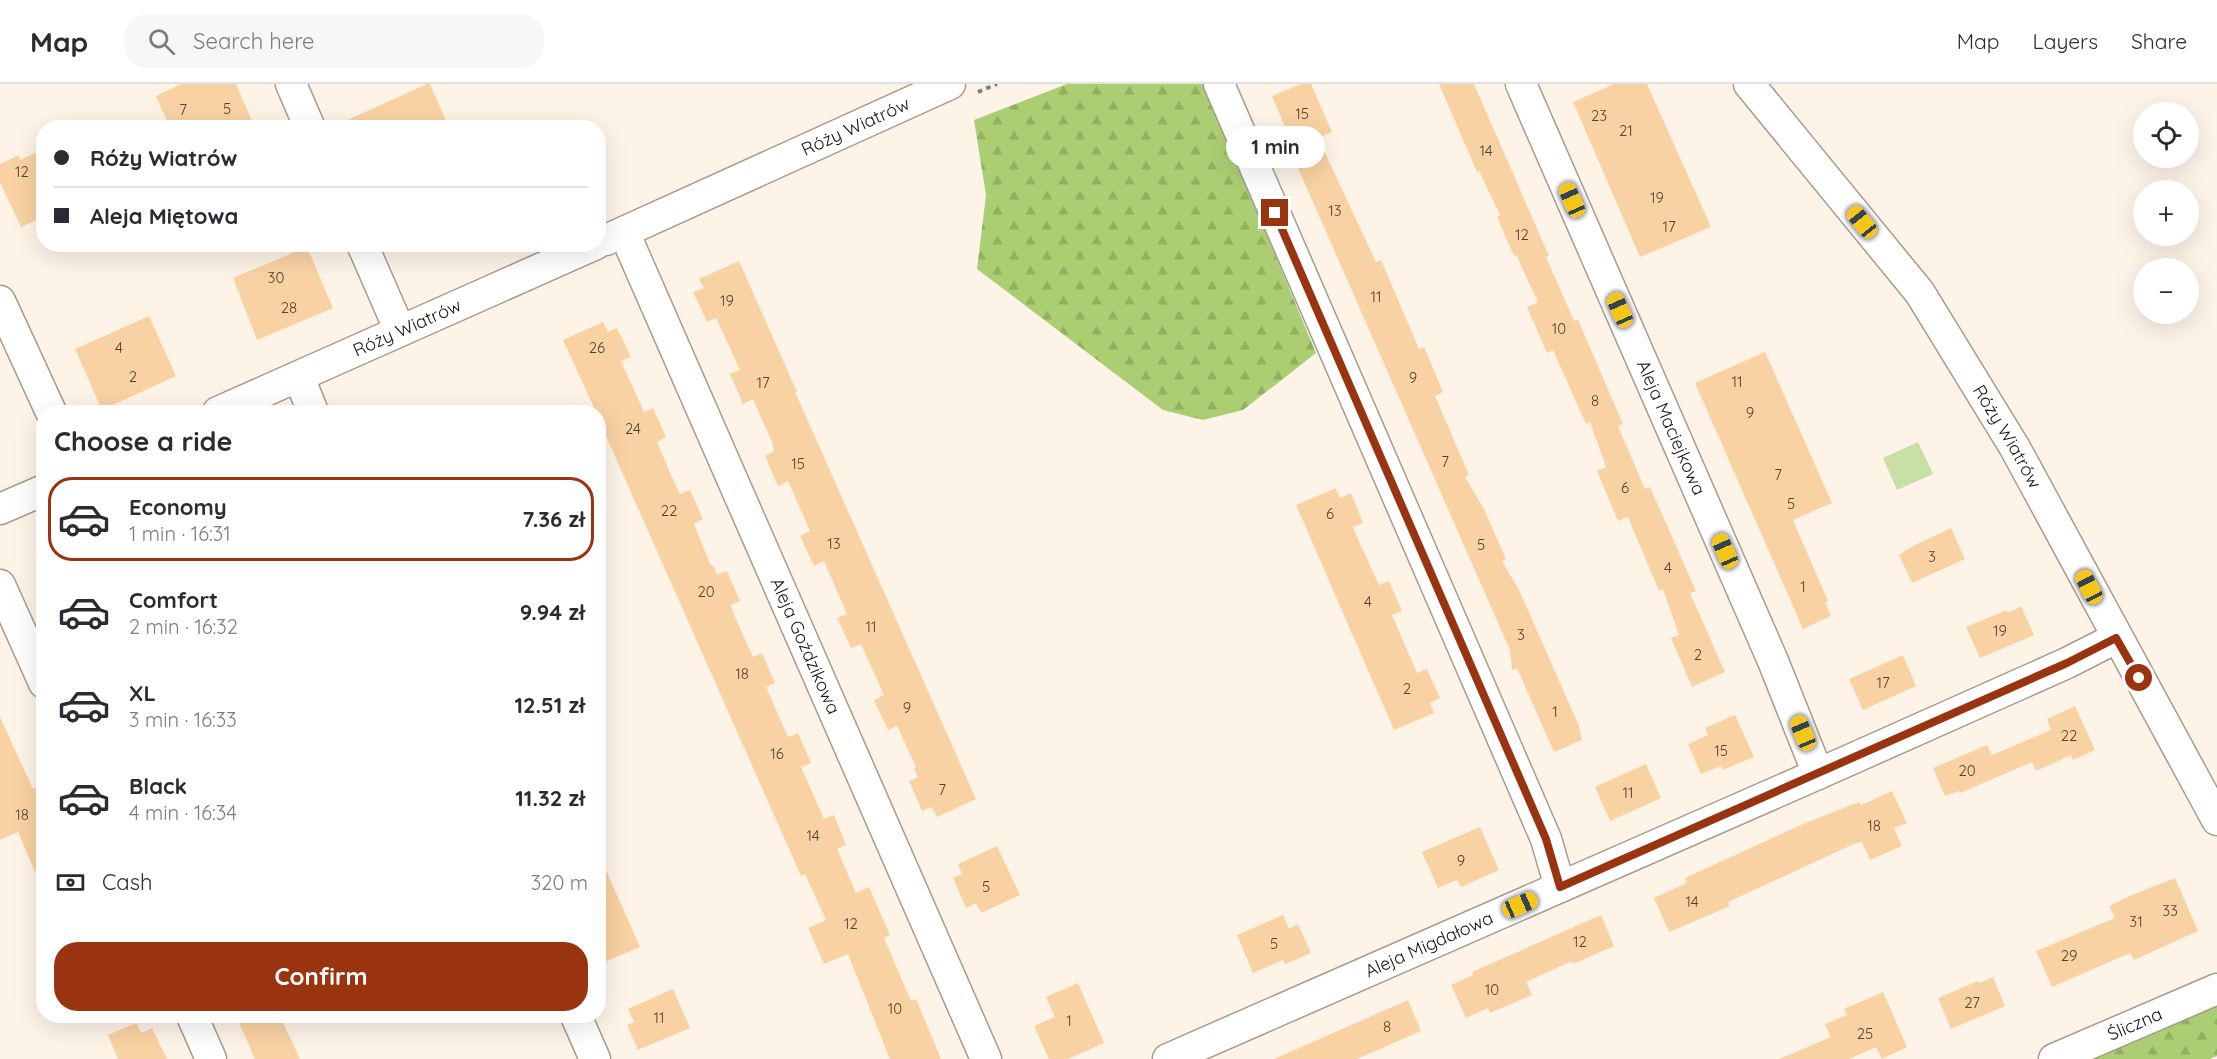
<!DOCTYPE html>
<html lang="en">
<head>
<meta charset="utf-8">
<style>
	body { margin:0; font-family:Quicksand,sans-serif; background:#f7f7f7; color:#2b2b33; height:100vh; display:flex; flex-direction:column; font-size:22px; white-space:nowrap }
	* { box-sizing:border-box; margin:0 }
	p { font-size:20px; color:#7c7c81 }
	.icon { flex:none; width:33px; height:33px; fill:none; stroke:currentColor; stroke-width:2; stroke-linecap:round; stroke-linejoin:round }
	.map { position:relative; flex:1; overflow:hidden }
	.details { position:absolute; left:36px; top:321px; width:570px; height:618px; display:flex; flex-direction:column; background:#fff; border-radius:24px; box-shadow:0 6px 24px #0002 }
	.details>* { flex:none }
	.banner { position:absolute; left:36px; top:36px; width:570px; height:132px; border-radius:24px; box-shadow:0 6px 24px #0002; display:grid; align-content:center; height:132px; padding:0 18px; background:#fff }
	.fabs { position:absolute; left:2133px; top:18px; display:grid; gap:12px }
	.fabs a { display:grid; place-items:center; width:66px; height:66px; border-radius:50%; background:#fff; box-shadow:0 6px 24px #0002; font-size:30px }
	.end { position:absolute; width:27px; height:27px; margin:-14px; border:8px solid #9a3310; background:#fff; box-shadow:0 0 0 3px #fff }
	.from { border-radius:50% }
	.bubble { position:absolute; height:42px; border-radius:21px; background:#fff; box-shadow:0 6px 24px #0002; font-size:20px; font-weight:700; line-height:42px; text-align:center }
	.car { position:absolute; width:18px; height:36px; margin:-18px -9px; border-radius:8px; box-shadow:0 0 4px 2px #0007; background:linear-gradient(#f5c518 24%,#345 0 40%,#f5c518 0 76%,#345 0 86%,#f5c518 0) }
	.banner b { display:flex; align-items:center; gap:21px; height:57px; font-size:22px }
	.banner b+b { border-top:2px solid #e1e1e2 }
	.banner i { width:15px; height:15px; background:#2b2b33 }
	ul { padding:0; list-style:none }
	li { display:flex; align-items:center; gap:18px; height:84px; margin:0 12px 9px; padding:0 6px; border:3px solid transparent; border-radius:24px }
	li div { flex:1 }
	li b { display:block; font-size:22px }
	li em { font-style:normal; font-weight:700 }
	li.active { border-color:#9a3310 }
	li>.icon { width:54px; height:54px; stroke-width:1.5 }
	h2 { padding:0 18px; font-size:27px; line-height:72px }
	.pay { display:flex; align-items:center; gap:15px; height:66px; padding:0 18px; font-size:22px }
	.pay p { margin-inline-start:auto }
	.button { display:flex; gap:12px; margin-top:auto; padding:12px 18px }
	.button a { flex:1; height:69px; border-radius:24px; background:#9a3310; color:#fff; font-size:24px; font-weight:700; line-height:69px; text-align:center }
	header { display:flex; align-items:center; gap:36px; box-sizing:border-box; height:84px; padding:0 30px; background:#fff; border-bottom:2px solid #e1e1e2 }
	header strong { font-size:28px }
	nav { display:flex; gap:33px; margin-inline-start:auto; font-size:21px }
	.search { width:420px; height:54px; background:#f7f7f7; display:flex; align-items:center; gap:15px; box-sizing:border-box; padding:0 21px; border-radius:24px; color:#7c7c81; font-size:22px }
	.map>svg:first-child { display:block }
	.green { fill:#c8e0a6 }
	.forest { fill:url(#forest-firs) }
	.building { fill:#f9d2a3 }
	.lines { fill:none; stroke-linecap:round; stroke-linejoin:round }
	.minor-casing { stroke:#a89b8c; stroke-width:33 }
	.path { stroke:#827b72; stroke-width:4; stroke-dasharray:4.5 4.5; stroke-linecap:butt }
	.minor { stroke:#fff; stroke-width:30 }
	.route { stroke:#9a3310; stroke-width:8 }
	.labels { text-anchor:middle; stroke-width:6; stroke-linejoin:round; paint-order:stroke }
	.number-label { font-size:15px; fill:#504333 }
	.street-label { font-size:18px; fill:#18130e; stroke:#fff }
</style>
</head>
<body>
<header>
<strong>Map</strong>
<div class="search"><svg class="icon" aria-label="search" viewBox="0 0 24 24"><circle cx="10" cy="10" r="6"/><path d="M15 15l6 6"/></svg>Search here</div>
<nav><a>Map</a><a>Layers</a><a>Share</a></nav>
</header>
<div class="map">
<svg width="2217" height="975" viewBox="0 0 2217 975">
	<defs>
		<pattern id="forest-firs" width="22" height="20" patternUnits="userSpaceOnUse" patternTransform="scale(1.5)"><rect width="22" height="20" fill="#abce72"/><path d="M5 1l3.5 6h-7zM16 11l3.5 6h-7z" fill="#92b062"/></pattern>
	</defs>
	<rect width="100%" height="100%" fill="#fef3e7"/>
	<!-- green -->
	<path class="green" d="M1918,358L1933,390L1897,406L1883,374Z"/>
	<!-- forest -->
	<path class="forest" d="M1067,0H1204L1316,269L1243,326L1203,336L1163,326L977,185L986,111L974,36Z
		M2217,919V972L2210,975H2083Z"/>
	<!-- building -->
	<path class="building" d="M181,0H236L255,44H170L156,12Z
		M427,0H430L449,44H330Z
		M1301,0H1311L1332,48L1318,54L1376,178L1381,176L1419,265L1424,263L1443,308L1435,312L1469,391L1465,393L1484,425L1506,475L1502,477L1519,506L1579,642L1582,656L1554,668L1517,584L1512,586L1510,566L1283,50L1287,48L1272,12Z
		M1439,0H1474L1549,172L1546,173L1574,237L1578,236L1623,340L1618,342L1645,405L1650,403L1696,507L1690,509L1725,588L1692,603L1671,554L1679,551L1663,505L1659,507L1628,433L1618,437L1597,387L1606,383L1590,338L1586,340L1553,266L1547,269L1527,223L1538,218L1516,171L1514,172L1497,133L1500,131L1479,87L1477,88Z
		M1614,0H1647L1711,143L1640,173L1573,18Z
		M44,65V133L21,143L0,98V80L19,71L20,76Z
		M307,163L333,224L257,256L233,194Z
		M739,177L797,308H795L976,715L937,733L932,723L922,727L909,697L918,693L914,684L916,683L897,642L888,646L874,616L884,611L861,560L851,564L837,534L847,530L824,477L814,482L800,452L810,447L788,397L778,402L765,372L774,367L772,358L753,315L743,320L730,290L740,286L716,234L707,238L693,208L704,204L699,195Z
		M149,232L176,292L102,326L75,265Z
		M603,238L608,248L617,244L631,273L621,277L644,328L653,324L666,353L657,358L675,400L680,410L690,406L703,435L694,440L711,482L713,481L717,491L727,487L740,517L731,521L734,531L753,573L762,569L775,599L766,603L788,653L798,649L811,679L801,683L824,735L834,731L846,761L837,765L856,809L869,803L890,851L884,854L911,917L916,915L941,975H890L848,870L824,880L808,844L826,836L805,790L801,792L598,334V328H596L563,256Z
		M1765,268L1832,419L1793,436L1828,517L1825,518L1831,532L1803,545L1695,299Z
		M1336,404L1340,414L1351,409L1363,439L1353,443L1357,453L1379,501L1389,497L1402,527L1392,531L1417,589L1427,585L1440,614L1430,619L1434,629L1394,646L1296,421Z
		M1951,444L1965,475L1912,499L1899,471L1911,463Z
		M2021,522L2034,551L1980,574L1966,543L2007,526L2008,529Z
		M1903,571L1916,602L1863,626L1849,595Z
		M2075,622L2095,666L2073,676L2071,671L2036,687L2032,678L1960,709L1959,707L1945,712L1933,684L1987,661L1992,671L2051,646L2047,635Z
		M1735,631L1754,673L1723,686L1721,682L1701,690L1688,660L1708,651L1705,644Z
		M0,633L33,705L44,700V809L18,748L0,756Z
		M1646,680L1661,714L1610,737L1595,703Z
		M1892,707L1907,739L1894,744L1902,762L1870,776L1862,758L1856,759L1728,818L1730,822L1669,848L1654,814L1687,799L1685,794L1803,740L1859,718L1861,721Z
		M1480,743L1499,786L1461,803L1457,796L1438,804L1422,768Z
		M997,762L1020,811L981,829L976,819L966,824L953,794L962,790L958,780Z
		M598,768L640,863L598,881Z
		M2175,794L2198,847L2134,876L2130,869L2052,903L2036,867L2115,834L2109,822L2132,811Z
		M1283,831L1289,845L1298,840L1311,869L1285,880L1283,876L1253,889L1237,851Z
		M1601,831L1614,862L1573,880L1572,877L1526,898L1532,911L1490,929L1488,924L1466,934L1451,901L1473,891L1472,888Z
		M1993,893L2005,922L1951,945L1938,914L1978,897L1980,899Z
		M1078,899L1104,959L1068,975H1049L1034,942L1055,933L1046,913Z
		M673,905L690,944L638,966L627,941L634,938L628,925Z
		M1883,908L1907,963L1882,975L1876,963L1849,975H1779L1831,953L1825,940L1847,931L1844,925Z
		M1408,916L1421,947L1357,975H1274Z
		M236,932H280L300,975H255Z
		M136,939L141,949L152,944L167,975H118L108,951Z"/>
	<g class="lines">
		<defs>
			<g id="minor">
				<path d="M291,0L310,44"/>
				<path d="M1219,0L1546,755L1560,803"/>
				<path id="s1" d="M1521,0L1773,577L1818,690"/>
				<path id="s2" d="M1749,0L1920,209L2015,364L2217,736"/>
				<path id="s3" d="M624,148L986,975"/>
				<path id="s4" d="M606,156L950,0"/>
				<path d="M362,160L400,247"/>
				<path d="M0,217L51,328"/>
				<path d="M299,293L313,328"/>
				<path id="s5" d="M218,328L596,160"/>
				<path d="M0,425L44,406"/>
				<path d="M0,501L44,599"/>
				<path d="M192,932L211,975"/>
				<path d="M576,932L595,975"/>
				<path id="s6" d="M1168,975L1818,690L2067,579L2116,554"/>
				<path id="s7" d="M2054,975L2217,905"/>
			</g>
		</defs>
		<!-- minor casing -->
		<use href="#minor" class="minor-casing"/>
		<!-- path -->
		<path class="path" d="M978,8L997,0"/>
		<!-- minor -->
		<use href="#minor" class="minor"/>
	</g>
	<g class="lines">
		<!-- route -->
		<path class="route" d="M1275,129L1546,755L1560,803L2067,579L2116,554L2139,594"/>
	</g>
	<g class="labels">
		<!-- number labels -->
		<g class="number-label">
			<text x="227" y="30">5</text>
			<text x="183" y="31">7</text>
			<text x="1302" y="35">15</text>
			<text x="1599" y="37">23</text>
			<text x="1626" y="52">21</text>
			<text x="1486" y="72">14</text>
			<text x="22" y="93">12</text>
			<text x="1657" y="119">19</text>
			<text x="1335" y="132">13</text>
			<text x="1669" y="148">17</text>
			<text x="1522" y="156">12</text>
			<text x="276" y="199">30</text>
			<text x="1376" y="218">11</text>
			<text x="727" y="222">19</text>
			<text x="289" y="229">28</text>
			<text x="1559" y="250">10</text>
			<text x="119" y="269">4</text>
			<text x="597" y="269">26</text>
			<text x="133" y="298">2</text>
			<text x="1413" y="299">9</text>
			<text x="1737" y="303">11</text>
			<text x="763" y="304">17</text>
			<text x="1595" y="322">8</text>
			<text x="1750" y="334">9</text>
			<text x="633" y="350">24</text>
			<text x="1445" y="383">7</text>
			<text x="798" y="385">15</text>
			<text x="1778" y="396">7</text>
			<text x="1625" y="409">6</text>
			<text x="1791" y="425">5</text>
			<text x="669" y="432">22</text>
			<text x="1330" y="435">6</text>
			<text x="834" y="465">13</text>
			<text x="1481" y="466">5</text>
			<text x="1932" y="478">3</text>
			<text x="1668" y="489">4</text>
			<text x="1803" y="508">1</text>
			<text x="706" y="513">20</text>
			<text x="1368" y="523">4</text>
			<text x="871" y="548">11</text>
			<text x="2000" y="552">19</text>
			<text x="1521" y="556">3</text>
			<text x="1698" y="576">2</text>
			<text x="742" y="595">18</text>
			<text x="1883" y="604">17</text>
			<text x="1407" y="610">2</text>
			<text x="907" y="629">9</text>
			<text x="1555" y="633">1</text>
			<text x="2069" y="657">22</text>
			<text x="1721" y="672">15</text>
			<text x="777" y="675">16</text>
			<text x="1967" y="692">20</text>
			<text x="942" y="711">7</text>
			<text x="1628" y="714">11</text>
			<text x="22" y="736">18</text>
			<text x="1874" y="747">18</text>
			<text x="813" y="757">14</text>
			<text x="1461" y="782">9</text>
			<text x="986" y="808">5</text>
			<text x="1692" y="823">14</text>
			<text x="2170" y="832">33</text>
			<text x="2136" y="843">31</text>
			<text x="851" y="845">12</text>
			<text x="1580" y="863">12</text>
			<text x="1274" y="865">5</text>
			<text x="2069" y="877">29</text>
			<text x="1492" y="911">10</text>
			<text x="1972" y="924">27</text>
			<text x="895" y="930">10</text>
			<text x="659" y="939">11</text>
			<text x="1069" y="942">1</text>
			<text x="1387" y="948">8</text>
			<text x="1865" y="955">25</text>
		</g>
		<!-- street labels -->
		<g class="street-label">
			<text dy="6" stroke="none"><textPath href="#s4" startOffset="274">Róży Wiatrów</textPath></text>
			<text dy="6" stroke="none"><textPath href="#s5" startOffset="207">Róży Wiatrów</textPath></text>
			<text dy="6" stroke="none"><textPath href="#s1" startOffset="375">Aleja Maciejkowa</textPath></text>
			<text dy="6" stroke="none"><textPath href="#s2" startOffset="438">Róży Wiatrów</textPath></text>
			<text dy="6" stroke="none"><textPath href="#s3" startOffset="452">Aleja Goździkowa</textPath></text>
			<text dy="6" stroke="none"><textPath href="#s6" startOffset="285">Aleja Migdałowa</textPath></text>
			<text dy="6" stroke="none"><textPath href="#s7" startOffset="88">Śliczna</textPath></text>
		</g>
	</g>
</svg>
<div class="fabs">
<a><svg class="icon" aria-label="locate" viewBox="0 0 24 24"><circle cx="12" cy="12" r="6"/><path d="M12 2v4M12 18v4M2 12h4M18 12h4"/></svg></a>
<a>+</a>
<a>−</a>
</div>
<i class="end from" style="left:2139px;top:594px"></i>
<i class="end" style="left:1275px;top:129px"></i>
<div class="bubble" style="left:1226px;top:42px;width:99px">1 min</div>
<i class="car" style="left:1572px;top:116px;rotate:336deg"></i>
<i class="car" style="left:1862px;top:138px;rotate:321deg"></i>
<i class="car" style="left:1620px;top:226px;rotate:336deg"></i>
<i class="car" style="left:1725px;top:467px;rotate:336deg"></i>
<i class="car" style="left:2089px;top:503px;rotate:332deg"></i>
<i class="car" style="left:1803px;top:649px;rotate:337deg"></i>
<i class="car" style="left:1520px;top:821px;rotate:66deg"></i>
<div class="banner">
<b><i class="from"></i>Róży Wiatrów</b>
<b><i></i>Aleja Miętowa</b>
</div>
<section class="details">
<h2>Choose a ride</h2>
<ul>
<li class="active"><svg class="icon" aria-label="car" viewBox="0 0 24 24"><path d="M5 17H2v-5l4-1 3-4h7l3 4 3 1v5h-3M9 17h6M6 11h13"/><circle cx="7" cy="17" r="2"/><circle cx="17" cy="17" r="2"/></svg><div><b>Economy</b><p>1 min · 16:31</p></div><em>7.36 zł</em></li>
<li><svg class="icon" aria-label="car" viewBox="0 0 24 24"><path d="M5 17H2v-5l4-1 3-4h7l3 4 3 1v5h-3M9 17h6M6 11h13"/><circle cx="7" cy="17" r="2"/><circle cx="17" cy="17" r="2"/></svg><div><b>Comfort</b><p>2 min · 16:32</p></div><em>9.94 zł</em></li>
<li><svg class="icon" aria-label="car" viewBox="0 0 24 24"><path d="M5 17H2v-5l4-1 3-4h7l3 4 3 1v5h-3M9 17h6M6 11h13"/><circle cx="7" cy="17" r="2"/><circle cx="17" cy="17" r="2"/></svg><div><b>XL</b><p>3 min · 16:33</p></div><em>12.51 zł</em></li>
<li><svg class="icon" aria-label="car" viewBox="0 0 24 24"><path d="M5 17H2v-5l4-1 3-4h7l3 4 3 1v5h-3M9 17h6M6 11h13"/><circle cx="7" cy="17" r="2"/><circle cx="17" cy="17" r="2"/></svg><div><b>Black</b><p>4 min · 16:34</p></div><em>11.32 zł</em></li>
</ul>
<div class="pay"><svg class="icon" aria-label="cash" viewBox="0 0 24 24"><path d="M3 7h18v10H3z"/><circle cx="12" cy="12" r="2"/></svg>Cash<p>320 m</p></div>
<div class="button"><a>Confirm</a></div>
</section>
</div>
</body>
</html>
